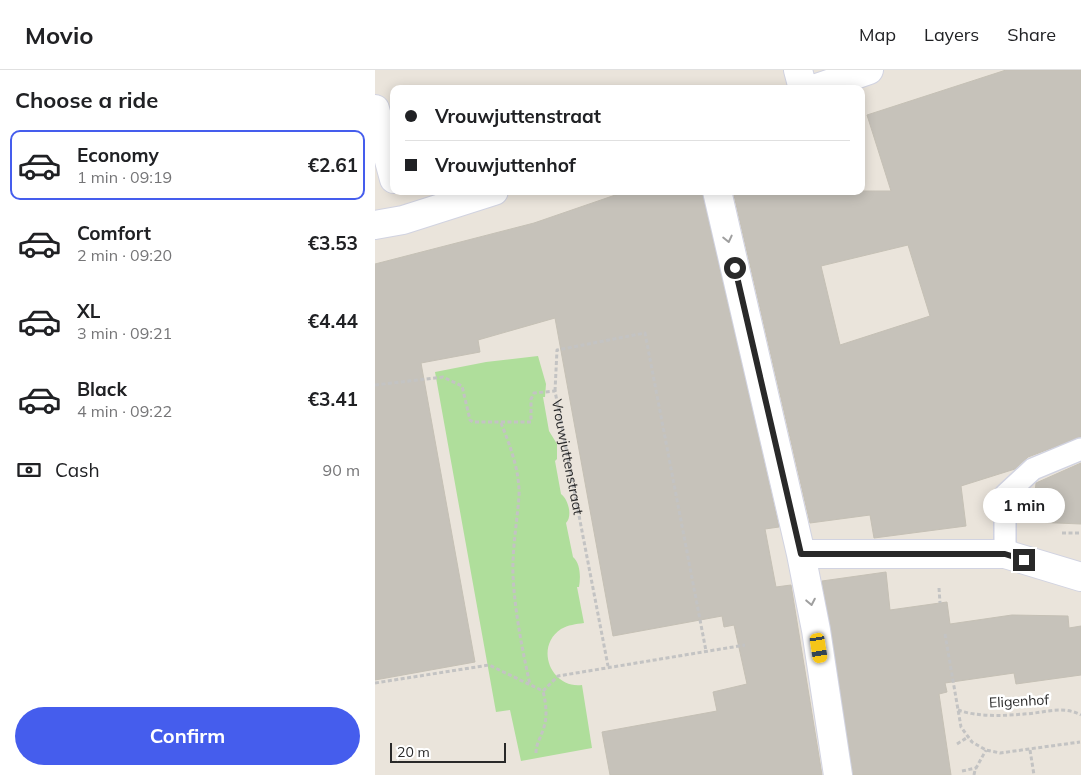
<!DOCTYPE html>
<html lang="en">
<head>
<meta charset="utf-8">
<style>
	body { margin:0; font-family:Mulish,sans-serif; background:#f2f2f2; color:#202124; height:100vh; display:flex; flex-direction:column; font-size:19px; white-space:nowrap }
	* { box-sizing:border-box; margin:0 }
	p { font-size:16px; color:#757577 }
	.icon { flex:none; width:28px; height:28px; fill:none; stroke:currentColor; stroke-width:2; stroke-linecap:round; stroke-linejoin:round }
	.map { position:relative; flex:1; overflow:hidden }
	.details { display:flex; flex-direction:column; background:#fff; width:375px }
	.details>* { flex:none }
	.top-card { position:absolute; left:15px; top:15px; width:475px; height:110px; border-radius:10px; box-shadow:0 2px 12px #0003; display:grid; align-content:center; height:110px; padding:0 15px; background:#fff }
	.scale { position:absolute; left:15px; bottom:12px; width:116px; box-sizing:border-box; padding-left:5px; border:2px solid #292929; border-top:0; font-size:14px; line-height:18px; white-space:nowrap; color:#292929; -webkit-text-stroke:4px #fff; paint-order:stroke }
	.end { position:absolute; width:22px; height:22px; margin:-11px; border:6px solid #292929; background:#fff; box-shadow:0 0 0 2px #fff }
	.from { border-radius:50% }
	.bubble { position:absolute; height:35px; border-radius:18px; background:#fff; box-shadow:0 2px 12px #0003; font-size:16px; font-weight:700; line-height:35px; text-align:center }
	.car { position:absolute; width:15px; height:30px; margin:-15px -8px; border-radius:6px; box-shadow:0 0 4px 1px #0007; background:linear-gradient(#f5c518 24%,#345 0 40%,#f5c518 0 76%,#345 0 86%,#f5c518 0) }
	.top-card b { display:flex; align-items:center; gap:18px; height:48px; font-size:19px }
	.top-card b+b { border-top:1px solid #e0e0e0 }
	.top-card i { width:12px; height:12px; background:#202124 }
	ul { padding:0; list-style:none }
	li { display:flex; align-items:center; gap:15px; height:70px; margin:0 10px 8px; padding:0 5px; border:2px solid transparent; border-radius:10px }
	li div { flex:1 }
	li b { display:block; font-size:19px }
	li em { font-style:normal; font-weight:700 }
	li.selected { border-color:#455ded }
	li>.icon { width:45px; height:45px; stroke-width:1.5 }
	h2 { padding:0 15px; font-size:22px; line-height:60px }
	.pay { display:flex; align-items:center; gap:12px; height:55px; padding:0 15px; font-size:19px }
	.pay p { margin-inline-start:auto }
	.primary-button { display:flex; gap:10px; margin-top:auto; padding:10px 15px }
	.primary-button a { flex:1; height:58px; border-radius:30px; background:#455ded; color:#fff; font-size:20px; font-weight:700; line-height:58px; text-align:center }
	header { display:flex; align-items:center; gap:30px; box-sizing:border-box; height:70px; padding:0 25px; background:#fff; border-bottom:1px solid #e0e0e0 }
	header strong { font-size:24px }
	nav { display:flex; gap:28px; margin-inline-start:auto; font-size:18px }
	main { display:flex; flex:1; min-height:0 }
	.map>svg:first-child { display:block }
	.green { fill:#afde9b }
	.building { fill:#c6c2ba; stroke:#c5c0b5; fill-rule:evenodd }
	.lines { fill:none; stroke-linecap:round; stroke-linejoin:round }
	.lane-casing { stroke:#d1d3e1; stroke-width:24 }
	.street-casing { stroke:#d1d3e1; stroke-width:30 }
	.path { stroke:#c3c3c3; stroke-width:3; stroke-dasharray:4 2.5; stroke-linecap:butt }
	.lane { stroke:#fff; stroke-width:21 }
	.street { stroke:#fff; stroke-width:28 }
	.oneway { stroke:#9f9f9f }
	.route { stroke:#292929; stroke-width:6 }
	.labels { text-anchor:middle; stroke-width:5; stroke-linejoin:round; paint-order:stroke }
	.street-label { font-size:14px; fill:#292929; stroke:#fff }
</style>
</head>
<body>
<header>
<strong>Movio</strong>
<nav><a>Map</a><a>Layers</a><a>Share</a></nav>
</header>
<main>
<section class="details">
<h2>Choose a ride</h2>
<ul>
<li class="selected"><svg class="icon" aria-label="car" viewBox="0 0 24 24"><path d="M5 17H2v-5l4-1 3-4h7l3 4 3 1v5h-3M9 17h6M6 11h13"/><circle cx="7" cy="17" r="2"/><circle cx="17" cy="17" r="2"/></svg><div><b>Economy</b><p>1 min · 09:19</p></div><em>€2.61</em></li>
<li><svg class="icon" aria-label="car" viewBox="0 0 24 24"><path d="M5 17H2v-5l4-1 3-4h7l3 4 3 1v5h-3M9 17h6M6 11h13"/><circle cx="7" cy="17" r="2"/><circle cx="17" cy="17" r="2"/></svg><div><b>Comfort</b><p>2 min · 09:20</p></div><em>€3.53</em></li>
<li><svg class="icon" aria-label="car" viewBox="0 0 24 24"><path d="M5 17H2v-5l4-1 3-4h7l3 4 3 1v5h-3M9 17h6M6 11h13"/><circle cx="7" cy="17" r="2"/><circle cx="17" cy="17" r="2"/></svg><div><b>XL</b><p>3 min · 09:21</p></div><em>€4.44</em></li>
<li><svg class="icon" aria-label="car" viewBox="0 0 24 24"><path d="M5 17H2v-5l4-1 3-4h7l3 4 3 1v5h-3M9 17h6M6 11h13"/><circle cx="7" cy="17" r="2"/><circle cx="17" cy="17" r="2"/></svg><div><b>Black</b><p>4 min · 09:22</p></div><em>€3.41</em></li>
</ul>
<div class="pay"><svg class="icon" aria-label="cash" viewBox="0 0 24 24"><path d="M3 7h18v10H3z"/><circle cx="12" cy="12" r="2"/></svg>Cash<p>90 m</p></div>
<div class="primary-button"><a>Confirm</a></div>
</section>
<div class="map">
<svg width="706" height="705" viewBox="0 0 706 705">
	<rect width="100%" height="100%" fill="#eae4db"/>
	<!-- green -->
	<path class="green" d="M163,286L171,314L170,327H168L174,361L182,374V389L180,391L186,424C193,429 198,446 191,453L198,487C205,493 206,506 204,517H202L209,553C201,554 193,555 186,559C159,577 176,619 207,615L217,678L146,691L135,640L121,642L60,302L111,292Z"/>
	<!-- building -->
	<path class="building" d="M631,0H706V367L653,387L640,399L586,416L591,456L499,468L495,445L435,453L358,121H516L492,45ZM533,175L555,246L465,275L446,196Z
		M252,121H327L404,457L390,459L401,517L416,515L447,705H235L227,662L342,641L338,622L372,614L359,555L349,557L347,546L238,566L180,248L103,270L105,282L46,293L100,592L0,610V194L159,153Z
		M706,393V454L657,452L661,413Z
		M511,502L515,540L572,532L575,554L637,545L693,546L694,558L706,556V605L641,614L639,603L570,613L572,622L564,624L576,705H478L447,511Z"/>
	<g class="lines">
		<defs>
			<path id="lane" d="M630,484V425L658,399L706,379"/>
			<path id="street" d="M423,0L428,19
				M439,19L494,0
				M0,39L19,109
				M342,121L426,484L441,560L463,705
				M0,155L28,150L119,121
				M426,484H630L706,507"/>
		</defs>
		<!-- lane casing -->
		<use href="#lane" class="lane-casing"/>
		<!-- street casing -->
		<use href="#street" class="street-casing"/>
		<!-- path -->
		<g class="path">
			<path id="s1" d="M0,315L68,307L87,316L95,350L98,352H156V329L159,323L180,321L233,596"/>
			<path d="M180,321L182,280L270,263L331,581"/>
			<path d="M126,353C135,375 145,402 144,426C142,453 137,479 138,506C140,543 147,578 155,615"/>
			<path d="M687,463H706"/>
			<path d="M564,518L565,533"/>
			<path d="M570,564L586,657L597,672L611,680L625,683L705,672"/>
			<path d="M0,613L114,595L168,621L183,606L370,575"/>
			<path d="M583,640C602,647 628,646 649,644C670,643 687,635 706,645"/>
			<path d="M582,674L593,667"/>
			<path d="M655,680L659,705"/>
			<path d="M161,683C161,674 165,669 168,660C173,647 171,634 168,621"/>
			<path d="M587,701L601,698"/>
			<path d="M599,705L600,700L611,680"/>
		</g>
		<!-- lane -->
		<use href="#lane" class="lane"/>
		<!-- street -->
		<use href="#street" class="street"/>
	</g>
	<!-- one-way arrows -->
	<defs><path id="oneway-chevron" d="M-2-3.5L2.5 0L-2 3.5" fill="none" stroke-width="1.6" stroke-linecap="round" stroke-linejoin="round" transform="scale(1.25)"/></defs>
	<g class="oneway">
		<use href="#oneway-chevron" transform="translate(353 169) rotate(77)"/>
		<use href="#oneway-chevron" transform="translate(436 532) rotate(79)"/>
	</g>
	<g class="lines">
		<!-- route -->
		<path class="route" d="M360,198L426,484H630L649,490"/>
	</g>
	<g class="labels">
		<!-- street labels -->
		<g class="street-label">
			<text dy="5" stroke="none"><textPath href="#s1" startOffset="304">Vrouwjuttenstraat</textPath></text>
			<text transform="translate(644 631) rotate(-3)" y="5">Eligenhof</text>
		</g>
	</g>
</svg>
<div class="scale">20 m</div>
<i class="end from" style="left:360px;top:198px"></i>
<i class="end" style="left:649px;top:490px"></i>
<div class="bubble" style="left:608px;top:418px;width:82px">1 min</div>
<i class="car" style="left:444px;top:578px;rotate:171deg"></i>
<div class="top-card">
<b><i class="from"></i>Vrouwjuttenstraat</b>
<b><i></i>Vrouwjuttenhof</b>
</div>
</div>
</main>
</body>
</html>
